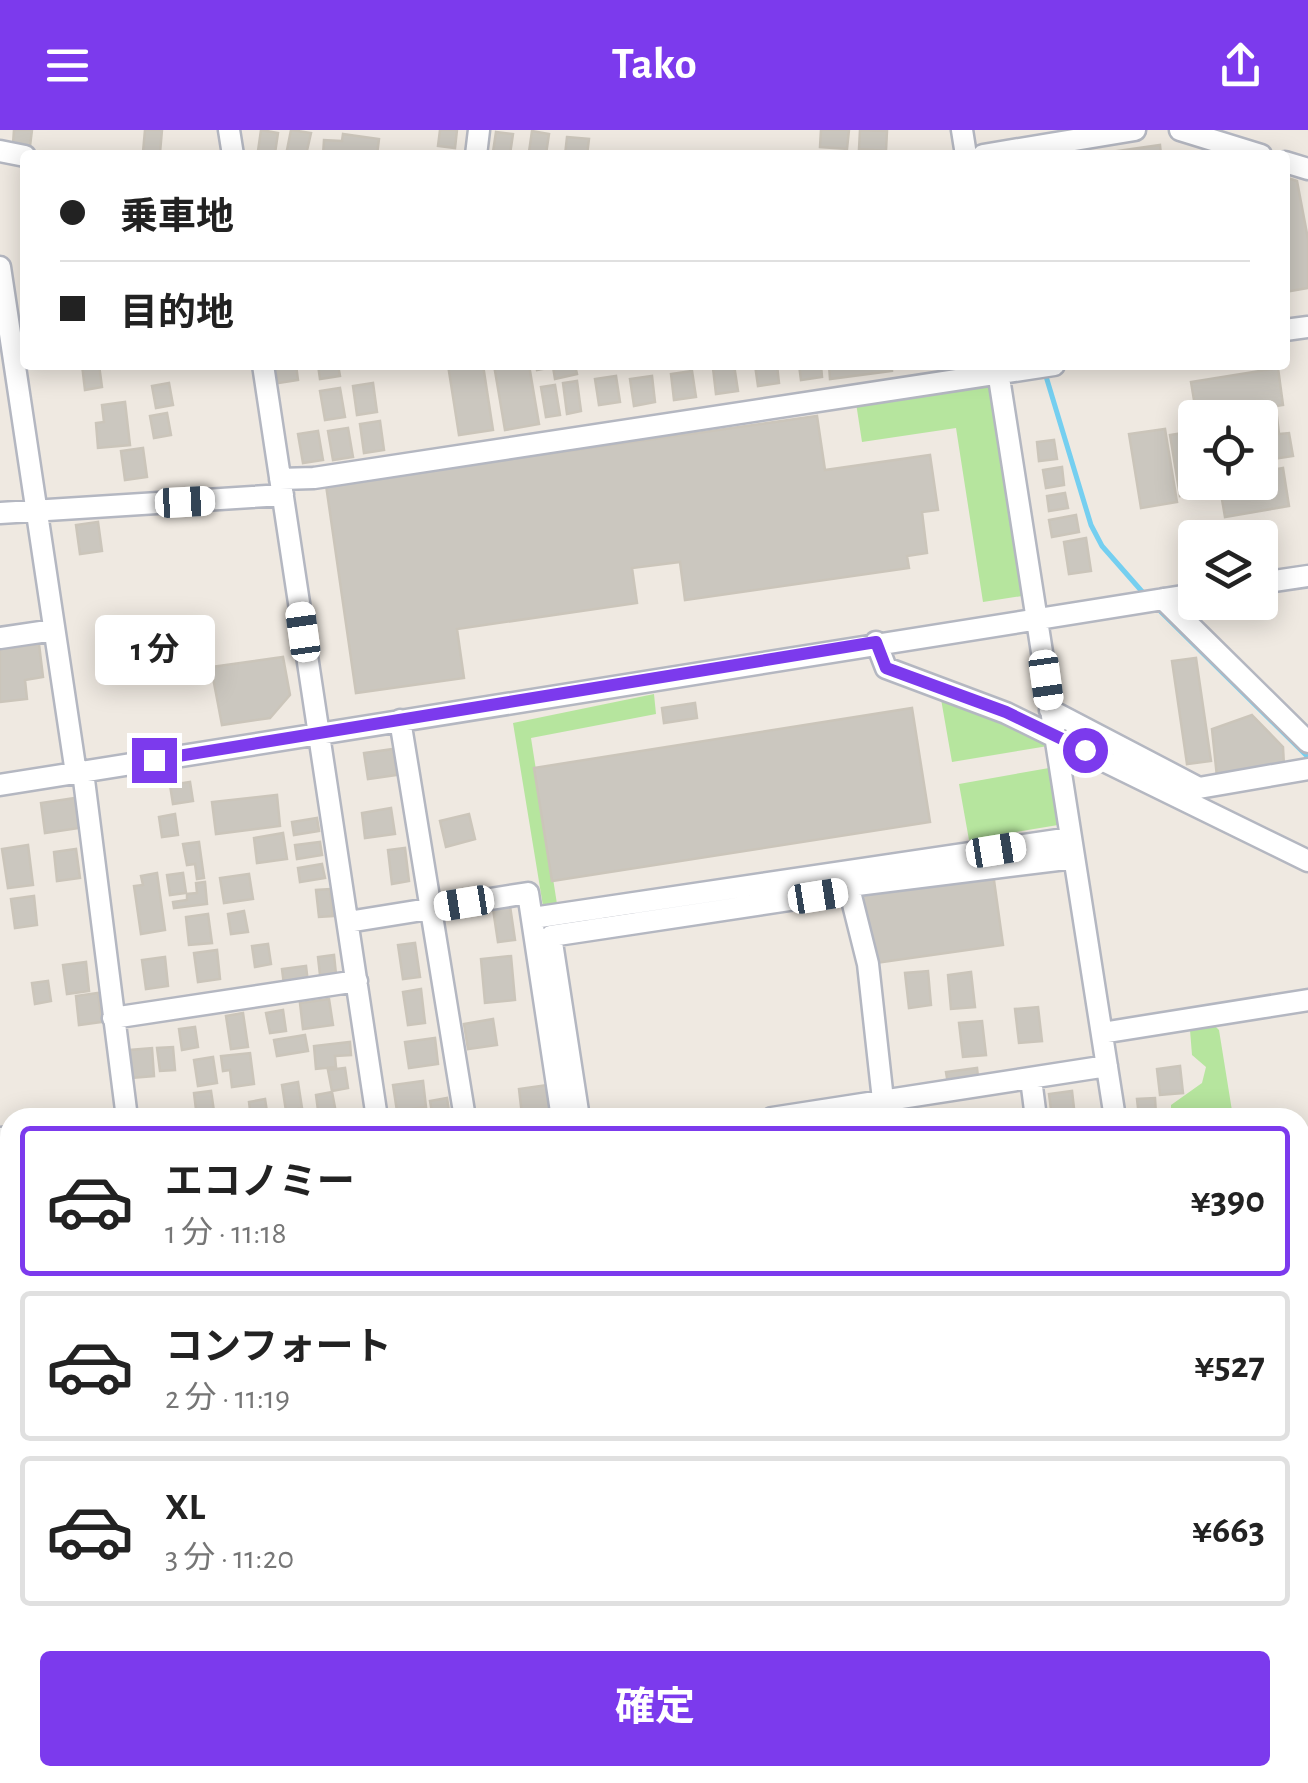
<!DOCTYPE html>
<html lang="ja">
<head>
<meta charset="utf-8">
<style>
	body { margin:0; font-family:"Alegreya Sans","Noto Sans JP",sans-serif; background:#f2f2f2; color:#222; height:100vh; display:flex; flex-direction:column; font-size:38px; white-space:nowrap }
	* { box-sizing:border-box; margin:0 }
	p { font-size:32px; color:#767676 }
	.icon { flex:none; width:55px; height:55px; fill:none; stroke:currentColor; stroke-width:2; stroke-linecap:round; stroke-linejoin:round }
	.map { position:relative; flex:1; overflow:hidden }
	.side { position:absolute; left:0px; top:978px; width:1310px; height:678px; display:flex; flex-direction:column; background:#fff; border-radius:30px 30px 0 0; box-shadow:0 5px 25px #0003 }
	.side>* { flex:none }
	.hud { position:absolute; left:20px; top:20px; width:1270px; height:220px; border-radius:10px; box-shadow:0 5px 25px #0003; display:grid; align-content:center; height:220px; padding:0 40px; background:#fff }
	.buttons { position:absolute; left:1178px; top:270px; display:grid; gap:20px }
	.buttons a { display:grid; place-items:center; width:100px; height:100px; border-radius:10px; background:#fff; box-shadow:0 5px 25px #0003; font-size:50px }
	.end { position:absolute; width:45px; height:45px; margin:-22px; border:12px solid #7c3aed; background:#fff; box-shadow:0 0 0 5px #fff }
	.from { border-radius:50% }
	.bubble { position:absolute; height:70px; border-radius:10px; background:#fff; box-shadow:0 5px 25px #0003; font-size:32px; font-weight:700; line-height:70px; text-align:center }
	.car { position:absolute; width:30px; height:60px; margin:-30px -15px; border-radius:12px; box-shadow:0 0 8px 2px #0007; background:linear-gradient(#fff 24%,#345 0 40%,#fff 0 76%,#345 0 86%,#fff 0) }
	.hud b { display:flex; align-items:center; gap:35px; height:95px; font-size:38px }
	.hud b+b { border-top:2px solid #e0e0e0 }
	.hud i { width:25px; height:25px; background:#222 }
	ul { padding:18px 0 0; list-style:none }
	li { display:flex; align-items:center; gap:30px; height:150px; margin:0 20px 15px; padding:0 20px; border:5px solid #e0e0e0; border-radius:10px }
	li div { flex:1 }
	li b { display:block; font-size:38px }
	li em { font-style:normal; font-weight:700 }
	li.selected { border-color:#7c3aed }
	li>.icon { width:90px; height:90px; stroke-width:1.5 }
	.button { display:flex; gap:20px; margin-top:auto; padding:20px 40px }
	.button a { flex:1; height:115px; border-radius:10px; background:#7c3aed; color:#fff; font-size:40px; font-weight:700; line-height:115px; text-align:center }
	header { display:flex; justify-content:space-between; align-items:center; height:130px; padding:0 40px; background:#7c3aed; color:#fff; font-size:45px; font-weight:700 }
	.map>svg:first-child { display:block }
	.green { fill:#b6e59e }
	.lines { fill:none; stroke-linecap:round; stroke-linejoin:round }
	.stream { stroke:#75cff0; stroke-width:5 }
	.building { fill:#cbc7bf; stroke:#cbc5ba; stroke-width:2.5 }
	.minor-casing { stroke:#b4b7c1; stroke-width:25 }
	.minor { stroke:#fff; stroke-width:20 }
	.route { stroke:#7c3aed; stroke-width:12 }
</style>
</head>
<body>
<header><svg class="icon" aria-label="menu" viewBox="0 0 24 24"><path d="M4 6h16M4 12h16M4 18h16"/></svg>Tako<svg class="icon" aria-label="share" viewBox="0 0 24 24"><path d="M12 15V3M7 8l5-5 5 5M5 13v7h14v-7"/></svg></header>
<div class="map">
<svg width="1308" height="1653" viewBox="0 0 1308 1653">
	<rect width="100%" height="100%" fill="#efe9e1"/>
	<!-- green -->
	<path class="green" d="M989,253L1022,466L983,472L956,298L862,312L856,273Z
		M654,564L656,584L531,608L557,774L543,776L513,593Z
		M941,569L1045,601L1048,616L952,632Z
		M1049,638L1058,695L969,710L959,654Z
		M1210,891L1219,900L1233,987H1216L1213,980L1171,984V975L1202,953L1206,937L1192,925L1190,900Z"/>
	<g class="lines">
		<!-- stream -->
		<path class="stream" d="M1045,243L1091,395L1102,416L1146,466
			M1157,478L1308,627"/>
	</g>
	<!-- building -->
	<path class="building" d="M14,0H32L30,16L13,14Z
		M145,0H162L160,23L143,22Z
		M261,0L278,3L275,23L258,21Z
		M291,0L311,3L306,25H286Z
		M440,0H457L455,18L438,16Z
		M821,0H849L847,19L820,17Z
		M860,0L887,1L886,21L859,19Z
		M532,1L549,4L546,24L529,22Z
		M496,2L513,4L510,24L493,22Z
		M343,4L379,9L377,25H323L324,10L342,11Z
		M567,7L589,9L587,25H565Z
		M1160,15L1161,25H1117V21Z
		M1285,47L1297,51L1308,109V158L1285,162Z
		M82,235H99L102,257L85,260Z
		M275,235H296L298,250L278,253Z
		M318,235H338L340,246L320,249Z
		M448,235H483L493,300L459,305Z
		M494,235H529L539,294L505,300Z
		M536,235H575L577,244L555,249L553,237L537,240Z
		M734,235L738,261L716,264L713,238Z
		M755,235H777L779,253L758,256Z
		M799,235H821L822,247L801,250Z
		M829,235H892V241L830,249Z
		M1278,238L1283,275L1197,288L1191,252Z
		M692,241L696,267L674,270L671,244Z
		M616,246L620,272L599,275L595,249Z
		M652,246L655,272L634,276L630,249Z
		M577,251L581,281L567,284L563,253Z
		M169,253L173,275L156,278L152,256Z
		M373,253L377,282L357,285L353,256Z
		M555,255L560,285L546,287L541,257Z
		M340,258L345,287L325,290L320,261Z
		M125,272L130,315L98,318L96,293L104,292L102,275Z
		M167,283L171,305L154,308L150,286Z
		M817,286L825,340L930,325L938,380L922,382L927,423L907,426L909,438L685,470L680,432L632,438L637,473L457,499L464,548L356,563L326,355Z
		M1277,287L1279,304L1289,303L1293,326L1260,331V290Z
		M380,291L384,320L364,323L360,294Z
		M348,298L353,327L333,330L328,301Z
		M1165,299L1177,372L1141,378L1129,304Z
		M318,301L323,330L303,333L298,304Z
		M1183,303L1192,364L1180,366L1170,305Z
		M1054,310L1057,329L1039,331L1037,312Z
		M143,318L147,347L125,350L121,321Z
		M1062,337L1064,355L1046,358L1043,340Z
		M1283,338L1289,376L1225,387L1219,352H1260V342Z
		M1065,363L1068,378L1049,381L1047,366Z
		M1076,385L1079,402L1052,407L1049,390Z
		M98,392L102,421L80,424L76,395Z
		M1086,408L1091,441L1069,444L1064,412Z
		M39,514L43,547L25,550L27,569L0,572V519Z
		M283,527L290,565L270,588L222,595L211,537Z
		M1196,528L1211,631L1187,634L1172,531Z
		M695,573L697,588L664,593L662,578Z
		M912,578L930,692L552,751L534,638Z
		M1252,585L1283,617L1284,636L1217,647L1212,599Z
		M393,619L397,645L368,649L364,623Z
		M190,652L193,671L173,674L170,655Z
		M277,665L280,696L216,704L212,672Z
		M75,668L79,698L45,703L41,673Z
		M391,678L395,704L365,708L362,683Z
		M175,684L178,705L162,707L159,687Z
		M469,684L475,709L446,717L440,691Z
		M317,688L319,701L294,705L292,692Z
		M283,703L287,729L257,733L254,708Z
		M199,712L204,748L197,749L195,734L187,735L183,714Z
		M320,712L322,725L297,729L295,715Z
		M28,715L33,755L8,758L2,719Z
		M405,718L409,751L392,754L388,720Z
		M76,719L80,748L57,751L54,722Z
		M322,734L325,748L300,752L298,738Z
		M992,736L1003,815L868,834L857,755Z
		M157,743L165,800L141,804L134,756L143,755L141,746Z
		M183,743L186,763L170,765L167,745Z
		M249,744L253,769L224,773L220,748Z
		M205,752L207,774L174,778L173,772L187,770V764L197,763L196,753Z
		M330,759L333,786L319,787L316,760Z
		M34,766L37,795L15,798L11,769Z
		M510,776L515,810L498,812L493,779Z
		M244,781L248,802L231,804L228,784Z
		M208,784L212,813L189,815L186,787Z
		M415,813L420,847L403,849L398,815Z
		M268,814L271,834L255,837L252,816Z
		M217,820L220,849L198,852L194,823Z
		M334,825L336,844L320,845L318,827Z
		M511,826L515,870L485,873L481,829Z
		M165,827L168,856L146,859L142,830Z
		M86,832L89,861L67,864L63,835Z
		M306,836L308,853L284,855L282,839Z
		M928,841L931,875L909,878L905,843Z
		M971,842L975,877L951,879L948,845Z
		M48,851L51,871L35,874L32,853Z
		M421,859L425,893L408,895L403,862Z
		M98,863L102,892L79,895L76,866Z
		M329,869L333,895L303,899L300,873Z
		M1038,877L1042,911L1019,913L1015,879Z
		M283,880L286,901L270,903L266,883Z
		M243,883L248,917L231,919L226,886Z
		M493,889L497,915L468,919L464,894Z
		M982,891L986,925L963,927L959,893Z
		M195,897L198,917L182,920L179,899Z
		M305,905L308,921L277,926L274,910Z
		M435,908L438,934L409,938L405,912Z
		M350,912L351,925L335,926L336,937L316,939L314,916Z
		M173,917L175,940L160,941L157,918Z
		M152,918L154,946L132,948L130,920Z
		M250,923L254,954L232,957L230,940L223,941L221,926Z
		M213,927L217,953L198,956L194,930Z
		M1180,936L1183,963L1160,965L1157,939Z
		M345,938L348,958L332,961L328,940Z
		M977,938L979,956L949,960L946,942Z
		M423,951L426,977L397,981L393,955Z
		M298,952L302,978L286,981L282,955Z
		M548,955L552,980L522,985L519,959Z
		M211,961L215,988H197L194,963Z
		M1072,961L1075,987L1052,988L1049,964Z
		M332,962L337,988H319L316,965Z
		M447,968L450,988H433L430,971Z
		M1155,968L1156,985L1139,987L1137,969Z
		M265,969L268,988H251L249,972Z
		M9,1018L10,1047L0,1048V1019Z
		M1306,1352L1308,1387L1300,1388V1353Z
		M419,1645H465L467,1653H420Z
		M1041,1645H1129L1130,1653H1042Z"/>
	<g class="lines">
		<defs>
			<path id="minor" d="M229,0L233,25
				M962,0L966,25
				M1180,0L1261,25
				M0,21L25,26
				M476,25L479,0
				M983,25L1135,0
				M1285,32L1308,39
				M0,137L76,643
				M1285,200L1308,197
				M263,235L377,988
				M997,235L1115,988
				M280,349L314,348L1054,235
				M0,383L283,365
				M1260,453L1308,446
				M1163,469L1308,612
				M0,508L54,500
				M876,512L886,538L1006,583L1308,731
				M1050,580L1199,658L1308,639
				M400,590L465,988
				M83,642L127,988
				M0,655L1195,464
				M847,750L868,834L885,988
				M533,788L1071,708
				M348,792L528,763L562,988
				M113,888L357,851
				M1102,903L1308,870
				M1031,949L1036,988
				M579,988L551,806L849,761L857,755L1074,728
				M772,988L1107,936
				M0,1008L10,1007
				M1300,1027L1308,1026
				M0,1160L10,1221
				M1300,1205L1308,1203
				M1300,1312L1308,1311
				M0,1404L10,1402
				M1300,1465L1308,1463
				M1300,1585L1308,1584
				M69,1645L92,1650L122,1645
				M204,1645L206,1653
				M481,1645L482,1653
				M706,1645L707,1653
				M1216,1645L1218,1653
				M0,1647L15,1645"/>
		</defs>
		<!-- minor casing -->
		<use href="#minor" class="minor-casing"/>
		<!-- minor -->
		<use href="#minor" class="minor"/>
	</g>
	<g class="lines">
		<!-- route -->
		<path class="route" d="M154,630L876,512L886,538L1006,582L1085,620"/>
	</g>
</svg>
<div class="buttons">
<a><svg class="icon" aria-label="locate" viewBox="0 0 24 24"><circle cx="12" cy="12" r="6"/><path d="M12 2v4M12 18v4M2 12h4M18 12h4"/></svg></a>
<a><svg class="icon" aria-label="layers" viewBox="0 0 24 24"><path d="M12 4l9 5-9 5-9-5zM3 14l9 5 9-5"/></svg></a>
</div>
<i class="end from" style="left:1085px;top:620px"></i>
<i class="end" style="left:154px;top:630px"></i>
<div class="bubble" style="left:95px;top:485px;width:120px">1 分</div>
<i class="car" style="left:185px;top:372px;rotate:87deg"></i>
<i class="car" style="left:303px;top:502px;rotate:352deg"></i>
<i class="car" style="left:1046px;top:550px;rotate:172deg"></i>
<i class="car" style="left:996px;top:720px;rotate:81deg"></i>
<i class="car" style="left:818px;top:766px;rotate:81deg"></i>
<i class="car" style="left:464px;top:773px;rotate:261deg"></i>
<div class="hud">
<b><i class="from"></i>乗車地</b>
<b><i></i>目的地</b>
</div>
<section class="side">
<ul>
<li class="selected"><svg class="icon" aria-label="car" viewBox="0 0 24 24"><path d="M5 17H2v-5l4-1 3-4h7l3 4 3 1v5h-3M9 17h6M6 11h13"/><circle cx="7" cy="17" r="2"/><circle cx="17" cy="17" r="2"/></svg><div><b>エコノミー</b><p>1 分 · 11:18</p></div><em>¥390</em></li>
<li><svg class="icon" aria-label="car" viewBox="0 0 24 24"><path d="M5 17H2v-5l4-1 3-4h7l3 4 3 1v5h-3M9 17h6M6 11h13"/><circle cx="7" cy="17" r="2"/><circle cx="17" cy="17" r="2"/></svg><div><b>コンフォート</b><p>2 分 · 11:19</p></div><em>¥527</em></li>
<li><svg class="icon" aria-label="car" viewBox="0 0 24 24"><path d="M5 17H2v-5l4-1 3-4h7l3 4 3 1v5h-3M9 17h6M6 11h13"/><circle cx="7" cy="17" r="2"/><circle cx="17" cy="17" r="2"/></svg><div><b>XL</b><p>3 分 · 11:20</p></div><em>¥663</em></li>
</ul>
<div class="button"><a>確定</a></div>
</section>
</div>
</body>
</html>
